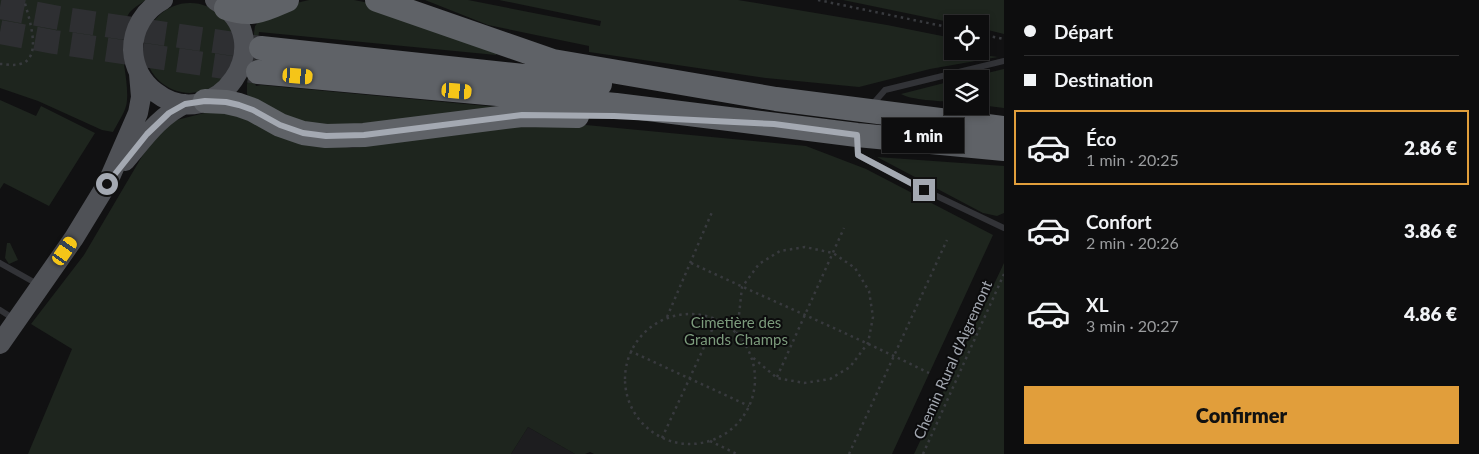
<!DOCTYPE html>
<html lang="fr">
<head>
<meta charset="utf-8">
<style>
	body { margin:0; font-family:Lato,sans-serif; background:#1b1b1c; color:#f1f3f6; height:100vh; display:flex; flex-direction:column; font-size:19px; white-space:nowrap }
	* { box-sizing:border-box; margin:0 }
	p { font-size:16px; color:#9a9c9e }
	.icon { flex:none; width:28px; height:28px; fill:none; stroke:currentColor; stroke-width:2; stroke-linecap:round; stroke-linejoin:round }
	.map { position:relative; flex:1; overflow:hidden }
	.side { display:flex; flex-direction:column; background:#0d0d0e; width:475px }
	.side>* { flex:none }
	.banner { display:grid; align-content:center; height:110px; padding:0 20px; background:#0d0d0e }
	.buttons { position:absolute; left:944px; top:15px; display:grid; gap:10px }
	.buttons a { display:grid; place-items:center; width:45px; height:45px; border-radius:0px; background:#0d0d0e; box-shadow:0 2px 8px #0003,0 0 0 1px #2d2d2e; font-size:25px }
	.end { position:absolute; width:22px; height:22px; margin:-11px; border:6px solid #a4a9b2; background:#111; box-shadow:0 0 0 2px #111 }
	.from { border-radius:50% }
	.bubble { position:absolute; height:35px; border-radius:0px; background:#0d0d0e; box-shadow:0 2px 8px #0003,0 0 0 1px #2d2d2e; font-size:16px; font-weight:800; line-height:35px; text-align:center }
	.car { position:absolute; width:15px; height:30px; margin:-15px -8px; border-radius:6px; box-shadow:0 0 4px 1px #0007; background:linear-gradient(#f5c518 24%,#345 0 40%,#f5c518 0 76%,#345 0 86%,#f5c518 0) }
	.banner b { display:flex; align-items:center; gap:18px; height:48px; font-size:19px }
	.banner b+b { border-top:1px solid #2d2d2e }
	.banner i { width:12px; height:12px; background:#f1f3f6 }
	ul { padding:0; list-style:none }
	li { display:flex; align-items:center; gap:15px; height:75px; margin:0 10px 8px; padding:0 10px; border:2px solid transparent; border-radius:0px }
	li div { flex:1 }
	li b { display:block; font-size:19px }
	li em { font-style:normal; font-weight:800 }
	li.on { border-color:#e19e3b }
	li>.icon { width:45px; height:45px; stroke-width:1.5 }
	.action { display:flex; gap:10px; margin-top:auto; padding:10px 20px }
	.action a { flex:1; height:58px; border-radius:0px; background:#e19e3b; color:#111; font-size:20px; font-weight:800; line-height:58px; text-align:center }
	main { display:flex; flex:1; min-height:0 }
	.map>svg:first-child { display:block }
	.built { fill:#1d1d1f }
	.green { fill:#1e251e }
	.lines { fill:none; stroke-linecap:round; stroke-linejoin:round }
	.motorway-tunnel { stroke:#2e2f32; stroke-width:24; stroke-dasharray:24 12; stroke-linecap:butt }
	.path { stroke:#383a3e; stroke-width:2.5; stroke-dasharray:2.5 4; stroke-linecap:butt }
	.service { stroke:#323337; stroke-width:6 }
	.primary { stroke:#4f5156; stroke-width:20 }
	.motorway { stroke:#5f6267; stroke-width:24 }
	.route { stroke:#a4a9b2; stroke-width:6 }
	.labels { text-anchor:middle; stroke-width:4; stroke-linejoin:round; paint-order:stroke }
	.park-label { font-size:15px; fill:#7c9b7c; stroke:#0c0c0d }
	.street-label { font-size:15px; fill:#a4a9b2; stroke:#0c0c0d }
</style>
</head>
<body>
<main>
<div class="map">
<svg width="1004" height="454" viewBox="0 0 1004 454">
	<rect width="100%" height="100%" fill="#111112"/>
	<!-- built -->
	<path class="built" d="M528,427L575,454H511Z"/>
	<!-- green -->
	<path class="green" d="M0,0H146C140,4 131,9 128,15C114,43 129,71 127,100C127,110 118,122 113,132L102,130L38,101L0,88Z
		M309,0H354L364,2L497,53L496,55L259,32L252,82L255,83L256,86L261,85L498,107L345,127H312L253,102L247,94V85L255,26C265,14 293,3 309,0Z
		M425,0H468L600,26L601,21L499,0H738L887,25L952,38L953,51L998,57L930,69L859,87L766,78L589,52V46L488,25Z
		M843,0H1004V34L980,28V24H959Z
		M145 48a45 45 0 1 1 90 0a45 45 0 1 1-90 0Z
		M1004,69V108L980,105V79H962Z
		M952,81V102C940,101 911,100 901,94Z
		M0,100L36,116L41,106L95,133L49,206L4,183L0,189Z
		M212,111L241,114L307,140L352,148L544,121L806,146L866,169L993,235L892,454H594L590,452L585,454H575L528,427L511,454H28L72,349L31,324L84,255L144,153L169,122Z
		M877,157L1004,166V213L997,216L983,213Z
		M7,243H10L18,260L9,264L5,258Z
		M1004,263V454H914Z"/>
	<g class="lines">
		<!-- motorway-tunnel -->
		<path class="motorway-tunnel" d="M0,7L59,18L261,48
			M0,32L54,42L258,72"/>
		<!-- path -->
		<path class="path" d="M818,0L952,28
			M980,34L1004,39
			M0,64C6,64 14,66 20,64C44,59 28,15 24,0
			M691,263C770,300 850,334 929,373
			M625 379a65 65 0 1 1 130 0a65 65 0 1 1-130 0Z
			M667,317L712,212
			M737,334L742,287L759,264L780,251L805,247L833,253L855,268L869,291L873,317L868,343L850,367L830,379L804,383L777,378L751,356
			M630,351L749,406
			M777,377L844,228
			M662,438L717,319
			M710,441L737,454
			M849,454L947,240
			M923,454L1004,274"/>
		<!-- service -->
		<path class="service" d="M871,106L885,90L1004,61
			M857,139L858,155L924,190L1004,228
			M0,263L39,285
			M0,310L14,319"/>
		<!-- primary -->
		<path class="primary" d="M163,0C144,10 133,29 133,50C134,67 142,82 155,92C215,139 285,41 215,0
			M125,161C143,140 159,116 185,104
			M0,344L74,238L107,184L138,113L141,97L139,74"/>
		<!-- motorway -->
		<path class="motorway" d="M377,0L553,61L776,99L1004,128
			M226,8C251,17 264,10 287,0
			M261,48L600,84
			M258,72L616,105L857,135L1004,149
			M205,101L226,102L239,105L253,110L280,125L303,133L326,136L364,135L522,115L577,116"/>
	</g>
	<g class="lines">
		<!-- route -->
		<path class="route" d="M107,184L147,134L169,113L185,104L205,101L226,102L239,105L253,110L280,125L303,133L326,136L364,135L522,115L614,116L774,124L857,135L858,155L924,190"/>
	</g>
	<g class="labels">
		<!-- park labels -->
		<g class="park-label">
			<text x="736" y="328">Cimetière des<tspan x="736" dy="17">Grands Champs</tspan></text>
		</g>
		<!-- street labels -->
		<g class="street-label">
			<text transform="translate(953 360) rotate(-66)" y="5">Chemin Rural d'Aigremont</text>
		</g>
	</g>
</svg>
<div class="buttons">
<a><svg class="icon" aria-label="locate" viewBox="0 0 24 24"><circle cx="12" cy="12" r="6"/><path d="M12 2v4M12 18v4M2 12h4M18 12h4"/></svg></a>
<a><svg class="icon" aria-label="layers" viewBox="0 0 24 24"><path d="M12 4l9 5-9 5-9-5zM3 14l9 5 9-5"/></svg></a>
</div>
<i class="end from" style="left:107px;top:184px"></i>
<i class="end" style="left:924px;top:190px"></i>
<div class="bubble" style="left:882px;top:118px;width:82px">1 min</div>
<i class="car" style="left:298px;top:76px;rotate:95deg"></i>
<i class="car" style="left:457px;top:91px;rotate:95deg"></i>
<i class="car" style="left:65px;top:251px;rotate:35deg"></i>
</div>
<section class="side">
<div class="banner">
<b><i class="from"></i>Départ</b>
<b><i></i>Destination</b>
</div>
<ul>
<li class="on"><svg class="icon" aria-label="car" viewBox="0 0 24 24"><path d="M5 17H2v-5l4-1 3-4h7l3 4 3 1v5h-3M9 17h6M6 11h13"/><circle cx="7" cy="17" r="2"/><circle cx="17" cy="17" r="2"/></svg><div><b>Éco</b><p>1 min · 20:25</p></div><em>2.86 €</em></li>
<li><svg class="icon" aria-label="car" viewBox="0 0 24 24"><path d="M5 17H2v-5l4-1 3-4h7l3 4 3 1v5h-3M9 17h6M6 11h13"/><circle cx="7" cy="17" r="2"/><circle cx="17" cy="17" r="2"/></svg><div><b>Confort</b><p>2 min · 20:26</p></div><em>3.86 €</em></li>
<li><svg class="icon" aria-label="car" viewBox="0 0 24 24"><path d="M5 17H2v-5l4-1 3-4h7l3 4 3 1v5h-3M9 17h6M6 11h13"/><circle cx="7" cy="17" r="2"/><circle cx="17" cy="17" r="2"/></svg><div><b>XL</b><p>3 min · 20:27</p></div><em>4.86 €</em></li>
</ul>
<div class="action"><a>Confirmer</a></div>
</section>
</main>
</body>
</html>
